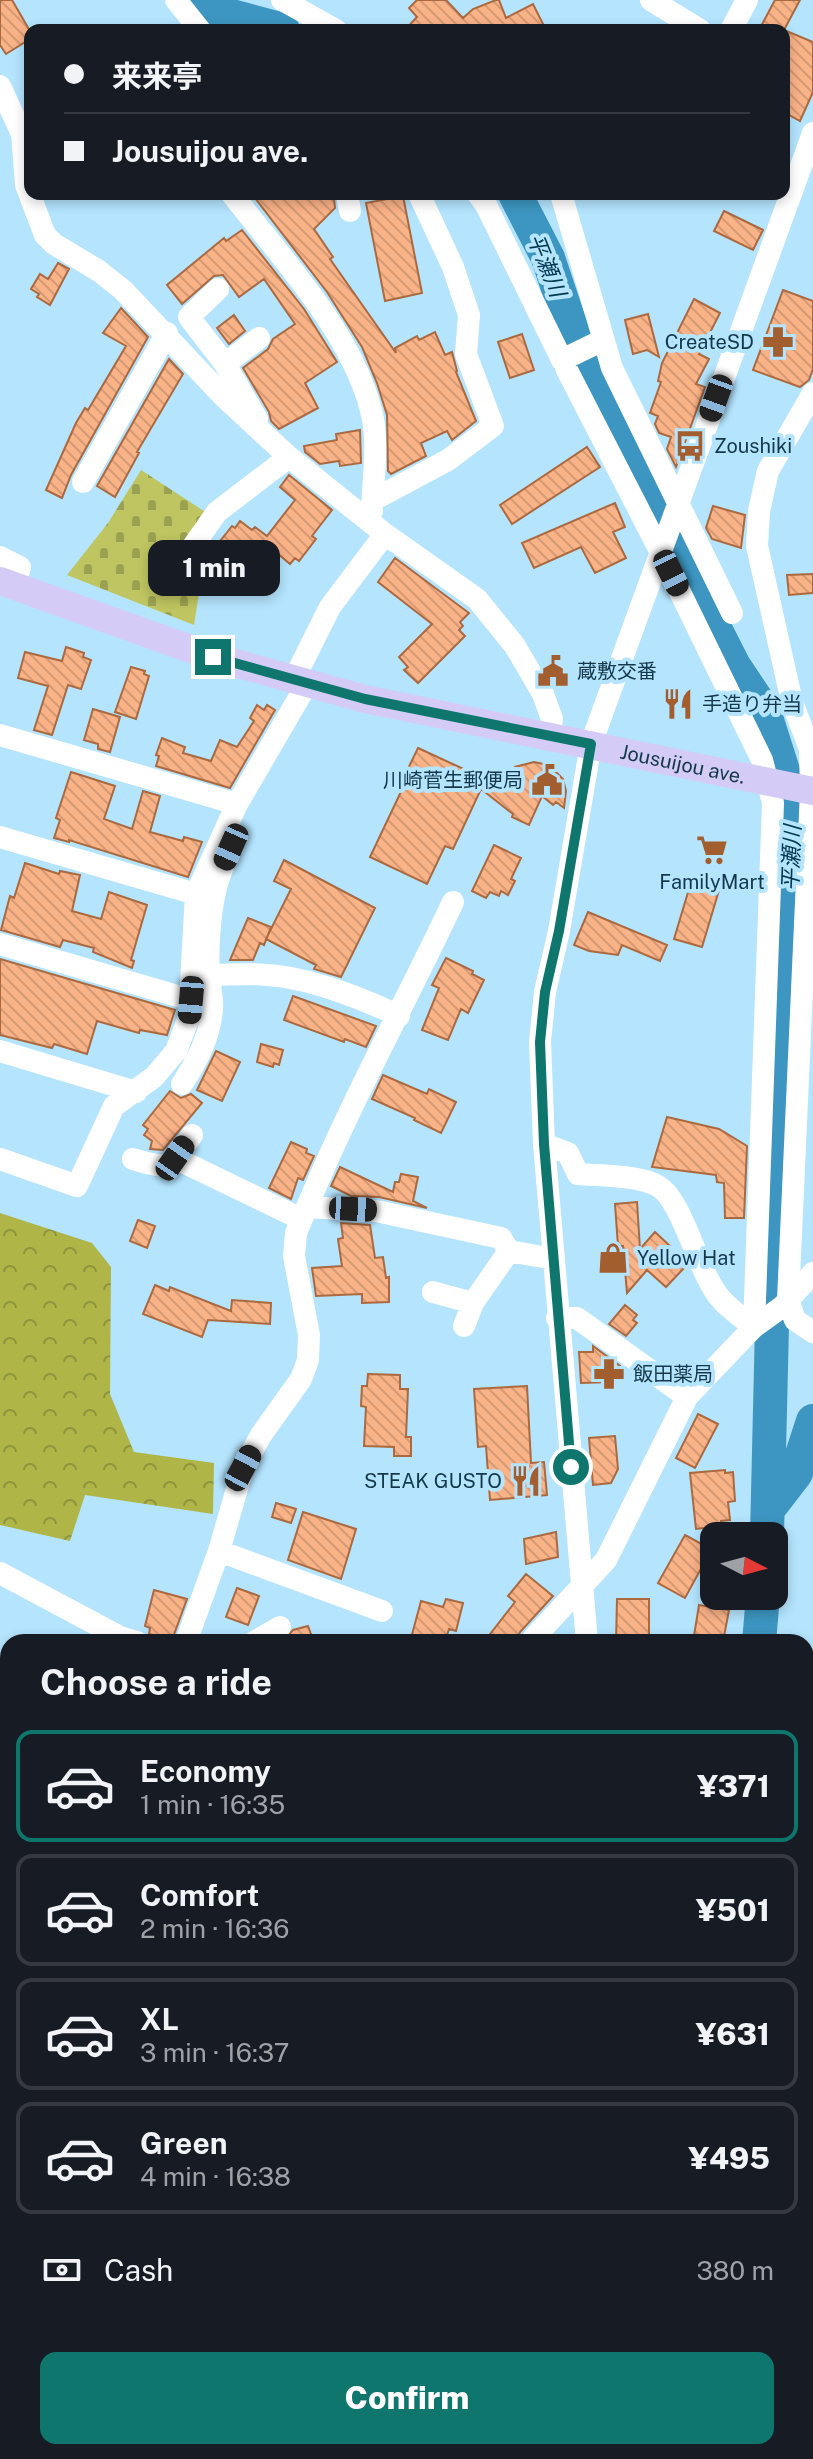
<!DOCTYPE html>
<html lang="en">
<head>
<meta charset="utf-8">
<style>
	body { margin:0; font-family:"Public Sans","Noto Sans JP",sans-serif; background:#20242c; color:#f1f3f6; height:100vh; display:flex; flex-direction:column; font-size:30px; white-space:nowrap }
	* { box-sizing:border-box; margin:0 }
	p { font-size:26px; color:#9ea1a6 }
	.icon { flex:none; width:44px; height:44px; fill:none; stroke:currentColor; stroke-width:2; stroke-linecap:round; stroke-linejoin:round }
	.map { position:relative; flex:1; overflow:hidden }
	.panel { position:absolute; left:0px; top:1634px; width:814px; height:826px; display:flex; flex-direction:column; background:#171b24; border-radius:24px 24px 0 0; box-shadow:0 4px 12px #0003 }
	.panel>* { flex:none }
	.hud { position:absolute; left:24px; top:24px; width:766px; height:176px; border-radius:16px; box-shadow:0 4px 12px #0003; display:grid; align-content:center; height:176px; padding:0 40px; background:#171b24 }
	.needle { width:52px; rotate:96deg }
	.controls { position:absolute; left:700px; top:1522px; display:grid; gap:16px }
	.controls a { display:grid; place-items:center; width:88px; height:88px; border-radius:16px; background:#171b24; box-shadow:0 4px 12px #0003; font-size:40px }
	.end { position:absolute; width:36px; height:36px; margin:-18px; border:10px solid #0f766e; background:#fff; box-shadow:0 0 0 4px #fff }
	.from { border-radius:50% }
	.bubble { position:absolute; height:56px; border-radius:16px; background:#171b24; box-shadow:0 4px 12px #0003; font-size:26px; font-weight:800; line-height:56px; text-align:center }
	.car { position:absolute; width:24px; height:48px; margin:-24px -12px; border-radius:10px; box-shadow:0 0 6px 2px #0007; background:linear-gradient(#222 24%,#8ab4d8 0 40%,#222 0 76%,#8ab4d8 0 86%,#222 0) }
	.hud b { display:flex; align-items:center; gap:28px; height:76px; font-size:30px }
	.hud b+b { border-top:2px solid #363941 }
	.hud i { width:20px; height:20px; background:#f1f3f6 }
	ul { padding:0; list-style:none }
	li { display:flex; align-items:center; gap:24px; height:112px; margin:0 16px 12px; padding:0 24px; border:4px solid #363941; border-radius:16px }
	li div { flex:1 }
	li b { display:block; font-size:30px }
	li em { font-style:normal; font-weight:800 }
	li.on { border-color:#0f766e }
	li>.icon { width:72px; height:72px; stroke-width:1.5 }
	h2 { padding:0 40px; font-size:36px; line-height:96px }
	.pay { display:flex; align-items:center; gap:20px; height:88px; padding:0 40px; font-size:30px }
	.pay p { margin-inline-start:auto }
	.action { display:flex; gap:16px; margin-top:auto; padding:16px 40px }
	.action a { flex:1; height:92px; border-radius:16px; background:#0f766e; color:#fff; font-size:32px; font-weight:800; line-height:92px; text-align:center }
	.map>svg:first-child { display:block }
	.forest { fill:url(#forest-crowns) }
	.cemetery { fill:url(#cemetery-stones) }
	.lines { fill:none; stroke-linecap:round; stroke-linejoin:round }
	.river { stroke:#3c96c1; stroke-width:34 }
	.building { fill:url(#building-back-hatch); stroke:#ab693f; stroke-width:2 }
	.minor { stroke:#fff; stroke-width:22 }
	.major { stroke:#d4ccf7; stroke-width:28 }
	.route { stroke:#0f766e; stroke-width:10 }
	.labels { text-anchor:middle; stroke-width:8; stroke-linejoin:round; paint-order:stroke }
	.poi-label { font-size:20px; fill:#143849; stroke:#b4e4fe; text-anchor:start }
	.street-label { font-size:20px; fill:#143849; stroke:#b4e4fe }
	.water-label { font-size:22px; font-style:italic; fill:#02394f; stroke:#b4e4fe }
</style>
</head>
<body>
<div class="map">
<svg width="813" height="2459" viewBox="0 0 813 2459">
	<defs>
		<pattern id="forest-crowns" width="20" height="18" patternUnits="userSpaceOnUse" patternTransform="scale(2)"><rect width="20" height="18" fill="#afb547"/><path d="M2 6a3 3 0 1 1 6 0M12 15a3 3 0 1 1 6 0" fill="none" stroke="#8d943d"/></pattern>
		<pattern id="cemetery-stones" width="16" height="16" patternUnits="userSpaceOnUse" patternTransform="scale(2)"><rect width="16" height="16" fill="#bfc560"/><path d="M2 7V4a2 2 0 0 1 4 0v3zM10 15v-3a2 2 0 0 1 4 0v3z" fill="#9aa151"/></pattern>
		<pattern id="building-back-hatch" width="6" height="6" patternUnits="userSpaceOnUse" patternTransform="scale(2)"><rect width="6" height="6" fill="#fab287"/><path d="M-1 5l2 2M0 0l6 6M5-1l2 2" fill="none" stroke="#d59a76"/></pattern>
	</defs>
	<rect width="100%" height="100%" fill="#b4e4fe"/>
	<!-- forest -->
	<path class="forest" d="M0,1213L92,1243L111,1267L110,1394L134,1452L214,1463L213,1514L85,1495L70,1541L0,1525Z
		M0,1668L8,1672V1861L0,1869Z"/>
	<!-- cemetery -->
	<path class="cemetery" d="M141,470L210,515L194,555L201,580L194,625L67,575L108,523Z"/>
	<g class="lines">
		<!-- river -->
		<path class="river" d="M196,0L224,14L283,30
			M515,194L548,258L569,321L642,485L734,666L764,711L785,777L793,813L782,1166L773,1283L767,1536
			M769,1508L796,1473L813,1421
			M759,1642L763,1596
			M806,2127L813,2154"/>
	</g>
	<!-- building -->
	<path class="building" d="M0,0H12L30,31V39L6,54L0,45Z
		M417,0H446L463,18L473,9L496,0H499L506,18L533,4L546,30H405L417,17L409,8Z
		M775,0H800L784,30L813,42V92L800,121L784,112V30H759Z
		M252,194H328L334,199L335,208L314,229L333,257L330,259L396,353L395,348L417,336L419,340L435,332L445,355L452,352L457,371L456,372L476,421L452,440L447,431L421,443L426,456L391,474L388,471L387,415L377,383L362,347L327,292Z
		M403,196L422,293L385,301L366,203Z
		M724,211L763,230L753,250L714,231Z
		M242,230L304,309L337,362L305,383L318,408L279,429L271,421L269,412L243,368L268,349L273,339L295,324L264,279L239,297L223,275L214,276L182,304L167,285L224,238L226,241Z
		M58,263L69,269L50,305L37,297L39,294L31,289L40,274L48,279Z
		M783,290L813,301V369L809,380L800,387L753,370Z
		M694,299L720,313L699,354L709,359L696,384L705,387L676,467L667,449L671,437L659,433L655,424L658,416L650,413L661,382L658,381L662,363Z
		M121,308L148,337L71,475L62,498L46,490L76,423L85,408L88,410L126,346L103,333Z
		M648,314L659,357L647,350L633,354L625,320Z
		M234,315L245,331L229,344L217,328Z
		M522,334L534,370L510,378L498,342Z
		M169,359L183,374L137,452L139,453L115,497L97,486Z
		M360,430L361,463L340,466L339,461L320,464L305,452L304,446L337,440L336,434Z
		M587,447L600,467L512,524L500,505Z
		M289,475L332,510L312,536L316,539L299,561L295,558L290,564L277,553L247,590L244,588L240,594L202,564L232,526L235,528L240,521L252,530L255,527L267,536L295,500L280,487Z
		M615,503L625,527L613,532L626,558L595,573L581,547L534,568L522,543Z
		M713,506L745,515L741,548L712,539L706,528Z
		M395,558L469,613L460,622L463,626L459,630L465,636L418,683L404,670L408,667L399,657L432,624L378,582Z
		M813,574V593L789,595L787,575Z
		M66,647L84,653L83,657L91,660L81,689L68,685L52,735L34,730L48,686L18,678L25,652L62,661Z
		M131,667L145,671L144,674L149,676L136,719L115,712Z
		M257,705L264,710L267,705L275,710L230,788L156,766L159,756L156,755L162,738L185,747L183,753L211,761L220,740L237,747L254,721L250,718Z
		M93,709L120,717L110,752L98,749V744L84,740Z
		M418,748L470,772L473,768L501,786L515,767L534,762L549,765L563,779L566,791L564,808L556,802L553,805L542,796L529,825L512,817L513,814L481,789L453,849L445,846L427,884L370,857L407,779L404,777Z
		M71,772L115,786L104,819L132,829L143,791L160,796L150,832L183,841L184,837L202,842L188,877L69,840V842L54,838L60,820L56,818Z
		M494,845L521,858L511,879L515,881L508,895L501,891L499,896L490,892L486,898L472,891Z
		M284,860L375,908L341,977L314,969L316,965L266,939L291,889L274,881Z
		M25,863L59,874L60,871L80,875L72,911L101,919L109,892L147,905L131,960L134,961L132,968L93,952L94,948L63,940L60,947L1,930L10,896L14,898Z
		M692,879L720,887L702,947L674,939Z
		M588,912L667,945L660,961L622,945L618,955L589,951L574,945Z
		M248,918L271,927L264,945L260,943L253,960H230Z
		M446,958L473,971L472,974L484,980L468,1013L461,1009L448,1040L422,1030L439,988L432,985Z
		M0,959L175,1010L167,1035L140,1030L139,1033L97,1021L87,1054L54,1044L52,1048L0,1035Z
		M293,996L376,1026L366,1047L345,1039L344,1042L284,1020Z
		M261,1044L283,1050L279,1065L274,1063L273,1067L257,1062Z
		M216,1051L240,1062L222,1101L197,1090Z
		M383,1075L427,1094L429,1089L456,1102L441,1133L414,1120L415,1118L372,1099Z
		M170,1091L181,1098L191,1094L202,1103L163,1150L150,1149L152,1141L144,1135L148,1129L143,1125Z
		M667,1117L719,1129L747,1146L744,1218H725L724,1183L717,1182L716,1175L652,1167Z
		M291,1142L307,1149L306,1153L314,1156L303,1180L298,1178L291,1199L269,1188Z
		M340,1167L393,1192L395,1182H399L401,1174L418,1177L413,1201L427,1208L379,1197L351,1196L331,1186Z
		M637,1202L640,1249L655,1232L670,1246L666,1251L685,1267L666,1287L647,1270L627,1293L623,1246H618L615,1204Z
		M138,1220L155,1226L147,1248L130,1241Z
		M341,1223L370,1225L375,1258L383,1257L386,1278L389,1277V1302L362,1303V1294L316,1296L312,1268L342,1266L338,1239L343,1238Z
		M155,1285L169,1291L170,1287L231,1311L232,1300L271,1303L270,1324L208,1320L202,1337L143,1314Z
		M625,1305L637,1315L633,1320L637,1323L626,1336L609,1324Z
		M593,1346L620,1366L622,1370L613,1382L581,1383L579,1352H593Z
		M368,1374L400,1375V1389H408L406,1437H411V1456H394V1447L364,1446L366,1407L361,1406L362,1386H367Z
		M527,1386L531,1463L544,1462L547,1495L490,1500L486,1446L478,1447L474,1389Z
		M698,1414L718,1424L695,1468L676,1458Z
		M615,1436L618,1469L611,1483L593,1485L589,1438Z
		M725,1470V1473L733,1472L735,1501L728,1502L730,1520L721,1521V1526L696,1529L690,1473Z
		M276,1503L296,1509L291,1523L272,1517Z
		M303,1512L356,1529L341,1579L288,1560Z
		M556,1532L558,1557L526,1564L524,1539Z
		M685,1535L709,1548V1554L685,1598L658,1583Z
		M526,1574L553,1596L520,1632L516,1642H484L515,1602L508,1596Z
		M237,1588L259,1596L248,1625L226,1617Z
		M154,1590L187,1599L172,1640L149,1634L150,1628L145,1626Z
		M446,1599L463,1603L456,1631L449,1629L445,1642H410L421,1601L443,1607Z
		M617,1599H649V1642H616Z
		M699,1605L729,1610L723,1642H693Z
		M308,1626L314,1642H282L293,1630Z"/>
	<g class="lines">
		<!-- minor -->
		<path class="minor" d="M176,0L200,30
			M282,0L336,30
			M651,0L700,30
			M731,30L747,0
			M0,86L22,134L26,185L45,235L54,244L99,271L123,290L224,397L289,457L385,534L477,599L515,646L543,694L552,719L550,736
			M232,194C282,259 357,338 373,419C378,446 373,483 372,511
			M347,194L350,211
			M478,194L486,205L562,360L603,340
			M561,194L612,368L732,613
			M218,289L189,317L225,364L257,419
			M225,364L259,338
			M566,368L660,551L762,760L773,803L754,1327
			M813,393L768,471L759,511L757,546L792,702L810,749L811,791L788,1300L795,1320L813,1332
			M83,482L167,333
			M373,500L448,460L493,426L466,354L469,315L453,267L419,194
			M191,549L217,512L289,457
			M0,557L20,567L15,586
			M293,681L330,607L385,534
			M0,735L237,804L196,894L189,1017L176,1051L154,1077L114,1106L77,1186L0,1159
			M237,804L307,684
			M0,837L196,894
			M0,944L191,1000
			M209,975C228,975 247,973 266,975C307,977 362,998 399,1016
			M0,1051L136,1092
			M182,1084C197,1061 210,1037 212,1009C213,999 210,988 209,978C207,947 210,895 223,867
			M544,1144L568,1153L578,1174C600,1176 639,1175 658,1186C683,1200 698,1274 721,1299C730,1310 743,1318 754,1327
			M175,1158L301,1219
			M133,1159C172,1171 169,1167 192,1135
			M307,1207C350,1103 405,1004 453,902
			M433,1292L473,1303
			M557,1318H577L687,1397
			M464,1326L473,1303L509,1251
			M219,1551L382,1611
			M0,1573L120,1637L137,1642
			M186,1642L219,1551L243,1468L261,1435L301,1379L308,1360L309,1335L294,1256L296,1233L307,1207L376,1211L501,1238L509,1251L554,1259
			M254,1642L280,1627
			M530,1642L606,1560L687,1397L754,1327L783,1306L813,1273
			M587,1642L544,1144L540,1042L545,992L559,931L591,744L813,133
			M806,1737L813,1729
			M806,1784H813
			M806,1852L813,1861
			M806,1890L813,1899
			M806,2195L813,2193
			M0,2237L8,2238
			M0,2335L8,2334
			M163,2452L167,2459
			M682,2452L685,2459
			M414,2459L416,2452
			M593,2459L602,2452"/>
		<!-- major -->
		<path class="major" id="s1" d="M0,581L213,657L365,699L813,791"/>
	</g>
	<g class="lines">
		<!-- route -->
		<path class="route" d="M213,657L365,699L591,744L559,931L545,992L540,1042L544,1144L571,1467"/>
	</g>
	<!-- icons -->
	<defs>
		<symbol id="pharmacy-bare" viewBox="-9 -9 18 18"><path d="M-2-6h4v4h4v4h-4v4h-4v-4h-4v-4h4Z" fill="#a35e30" stroke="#b4e4fe" stroke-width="2.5" paint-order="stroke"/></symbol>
		<symbol id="bus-bare" viewBox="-9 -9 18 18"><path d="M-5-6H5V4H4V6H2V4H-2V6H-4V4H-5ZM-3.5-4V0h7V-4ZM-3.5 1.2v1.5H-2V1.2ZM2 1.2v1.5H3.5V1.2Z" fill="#a35e30" stroke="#b4e4fe" stroke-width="2.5" paint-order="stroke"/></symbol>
		<symbol id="civic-bare" viewBox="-9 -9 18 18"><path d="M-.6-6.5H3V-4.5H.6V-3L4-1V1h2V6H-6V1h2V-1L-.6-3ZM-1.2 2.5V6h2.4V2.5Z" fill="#a35e30" stroke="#b4e4fe" stroke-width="2.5" paint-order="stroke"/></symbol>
		<symbol id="restaurant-bare" viewBox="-9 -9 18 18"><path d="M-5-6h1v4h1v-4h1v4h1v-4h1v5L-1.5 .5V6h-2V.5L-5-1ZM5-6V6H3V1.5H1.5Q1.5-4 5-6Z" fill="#a35e30" stroke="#b4e4fe" stroke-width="2.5" paint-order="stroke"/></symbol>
		<symbol id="supermarket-bare" viewBox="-9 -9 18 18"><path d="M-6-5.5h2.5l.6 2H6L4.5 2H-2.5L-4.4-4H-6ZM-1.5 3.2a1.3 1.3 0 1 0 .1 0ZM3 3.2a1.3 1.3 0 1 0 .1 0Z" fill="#a35e30" stroke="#b4e4fe" stroke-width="2.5" paint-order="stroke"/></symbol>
		<symbol id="shop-bare" viewBox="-9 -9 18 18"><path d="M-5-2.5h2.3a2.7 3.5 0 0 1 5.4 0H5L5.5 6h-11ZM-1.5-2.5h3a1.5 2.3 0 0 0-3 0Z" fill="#a35e30" stroke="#b4e4fe" stroke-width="2.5" paint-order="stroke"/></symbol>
	</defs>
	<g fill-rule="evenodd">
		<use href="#pharmacy-bare" x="756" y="320" width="44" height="44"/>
		<use href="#bus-bare" x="668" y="424" width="44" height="44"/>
		<use href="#civic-bare" x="531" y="649" width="44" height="44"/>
		<use href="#restaurant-bare" x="656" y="682" width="44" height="44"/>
		<use href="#civic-bare" x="525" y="758" width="44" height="44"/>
		<use href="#supermarket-bare" x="690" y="828" width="44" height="44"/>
		<use href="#shop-bare" x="591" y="1236" width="44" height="44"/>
		<use href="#pharmacy-bare" x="587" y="1352" width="44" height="44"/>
		<use href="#restaurant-bare" x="504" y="1459" width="44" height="44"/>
	</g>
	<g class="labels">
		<!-- poi labels -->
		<g class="poi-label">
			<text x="754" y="349" text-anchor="end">CreateSD</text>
			<text x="714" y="453">Zoushiki</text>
			<text x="577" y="678">蔵敷交番</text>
			<text x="702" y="711">手造り弁当</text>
			<text x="523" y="787" text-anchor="end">川崎菅生郵便局</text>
			<text x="712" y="889" text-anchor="middle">FamilyMart</text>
			<text x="637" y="1265">Yellow Hat</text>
			<text x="633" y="1381">飯田薬局</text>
			<text x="502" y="1488" text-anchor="end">STEAK GUSTO</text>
		</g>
		<!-- street labels -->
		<g class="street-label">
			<text dy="7" stroke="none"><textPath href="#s1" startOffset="708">Jousuijou ave.</textPath></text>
		</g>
		<!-- water labels -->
		<g class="water-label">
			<text transform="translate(547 265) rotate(68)" y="8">平瀬川</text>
			<text transform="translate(791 858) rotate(-88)" y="8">平瀬川</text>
		</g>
	</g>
</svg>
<div class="controls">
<a><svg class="needle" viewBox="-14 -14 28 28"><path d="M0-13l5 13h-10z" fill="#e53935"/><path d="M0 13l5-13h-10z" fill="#9ea1a6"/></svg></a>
</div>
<i class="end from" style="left:571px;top:1467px"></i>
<i class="end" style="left:213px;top:657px"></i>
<div class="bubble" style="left:148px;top:540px;width:132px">1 min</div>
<i class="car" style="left:716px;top:398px;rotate:200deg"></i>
<i class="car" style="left:671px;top:573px;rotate:154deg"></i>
<i class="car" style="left:231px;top:847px;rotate:204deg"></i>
<i class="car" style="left:191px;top:1000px;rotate:185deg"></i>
<i class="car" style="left:175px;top:1158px;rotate:35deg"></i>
<i class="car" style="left:353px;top:1209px;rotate:93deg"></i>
<i class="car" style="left:243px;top:1468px;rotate:28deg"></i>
<div class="hud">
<b><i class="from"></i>来来亭</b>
<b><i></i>Jousuijou ave.</b>
</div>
<section class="panel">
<h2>Choose a ride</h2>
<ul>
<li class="on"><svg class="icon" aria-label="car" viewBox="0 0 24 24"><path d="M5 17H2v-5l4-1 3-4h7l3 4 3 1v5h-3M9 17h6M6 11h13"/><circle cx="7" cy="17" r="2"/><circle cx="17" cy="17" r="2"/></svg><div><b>Economy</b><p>1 min · 16:35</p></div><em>¥371</em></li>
<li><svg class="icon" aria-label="car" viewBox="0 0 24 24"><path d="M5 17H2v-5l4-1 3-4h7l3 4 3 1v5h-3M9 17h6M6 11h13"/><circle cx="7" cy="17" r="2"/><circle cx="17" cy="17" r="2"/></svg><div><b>Comfort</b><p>2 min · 16:36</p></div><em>¥501</em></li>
<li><svg class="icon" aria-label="car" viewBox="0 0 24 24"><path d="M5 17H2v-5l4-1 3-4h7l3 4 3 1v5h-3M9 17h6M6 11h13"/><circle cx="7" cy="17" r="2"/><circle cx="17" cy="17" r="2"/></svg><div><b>XL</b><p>3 min · 16:37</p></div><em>¥631</em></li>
<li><svg class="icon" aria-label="car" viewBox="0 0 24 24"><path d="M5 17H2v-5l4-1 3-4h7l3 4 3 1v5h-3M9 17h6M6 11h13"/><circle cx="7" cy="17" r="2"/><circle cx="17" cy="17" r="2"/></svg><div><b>Green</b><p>4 min · 16:38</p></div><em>¥495</em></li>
</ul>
<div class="pay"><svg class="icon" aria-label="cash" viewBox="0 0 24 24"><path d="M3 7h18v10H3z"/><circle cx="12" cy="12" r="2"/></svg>Cash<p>380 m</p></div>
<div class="action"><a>Confirm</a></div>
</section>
</div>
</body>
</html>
